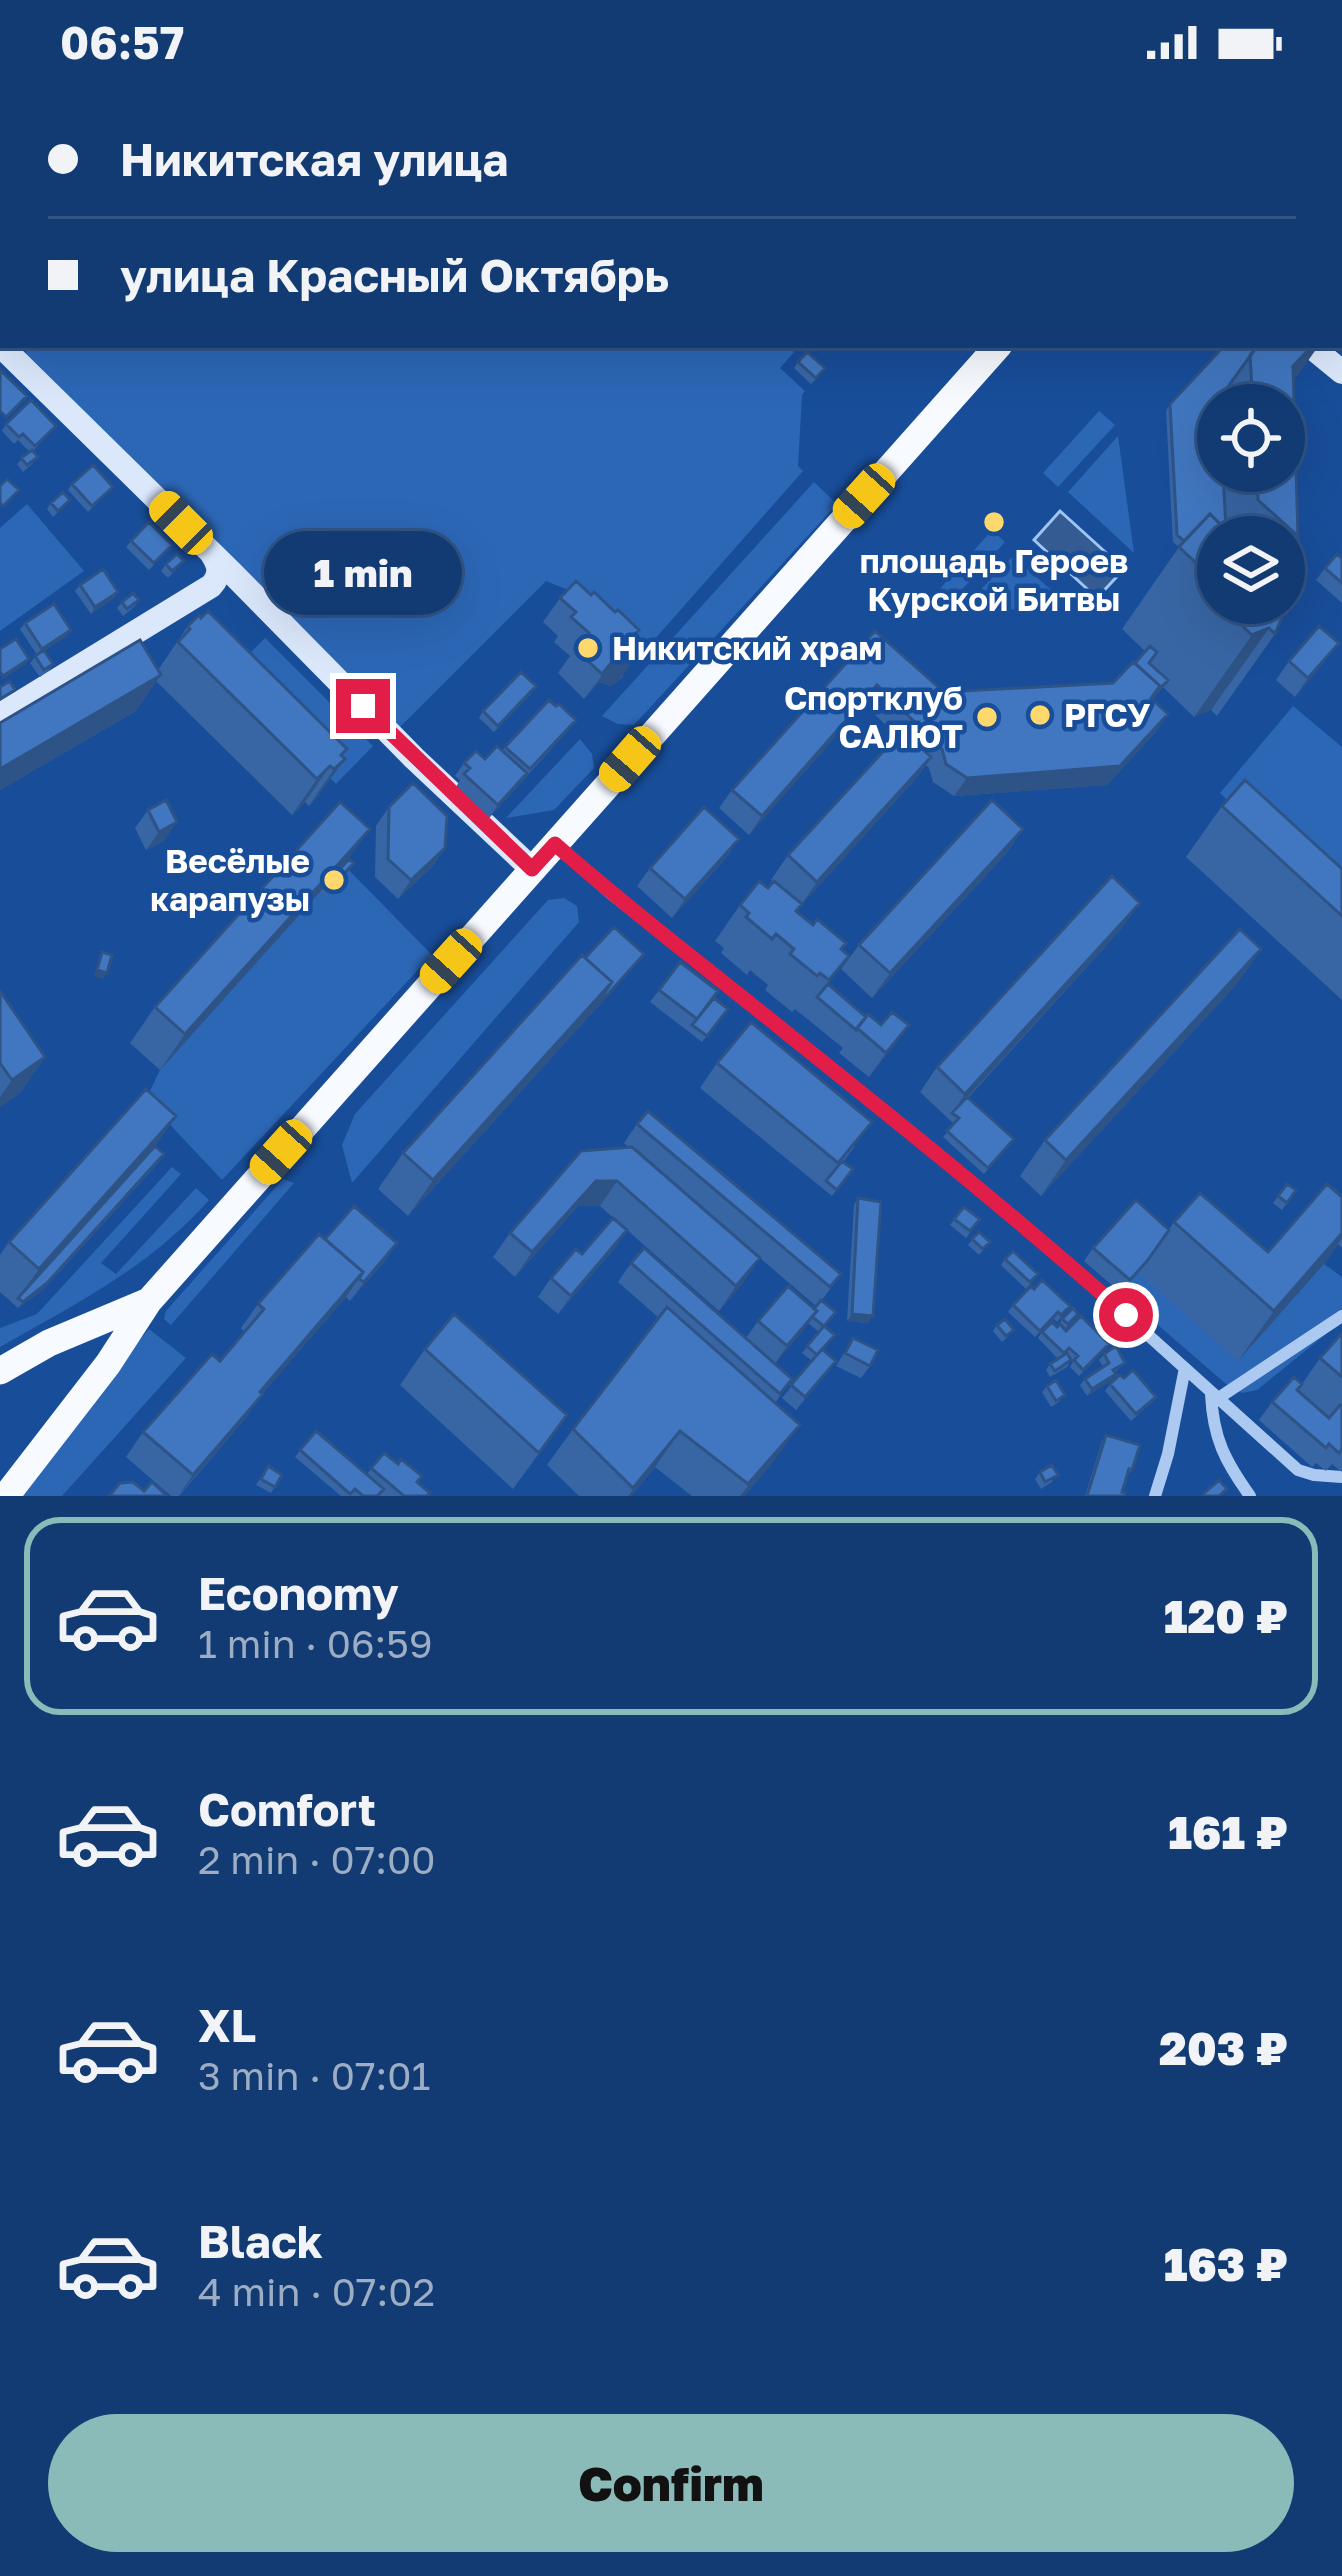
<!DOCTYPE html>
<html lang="en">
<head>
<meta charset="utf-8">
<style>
	body { margin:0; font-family:"Golos Text",sans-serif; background:#1f457b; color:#f1f3f6; height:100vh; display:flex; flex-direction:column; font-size:45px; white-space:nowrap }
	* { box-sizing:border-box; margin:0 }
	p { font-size:39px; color:#9cadc4 }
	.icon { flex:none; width:66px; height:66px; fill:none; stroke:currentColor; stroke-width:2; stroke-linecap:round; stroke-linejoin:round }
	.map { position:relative; height:1412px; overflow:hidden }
	.sheet { display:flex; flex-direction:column; background:#123a73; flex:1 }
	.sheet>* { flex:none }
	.top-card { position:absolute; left:0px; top:0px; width:1344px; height:264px; box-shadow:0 12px 48px #0002,0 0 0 3px #315485; display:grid; align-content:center; height:264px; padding:0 48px; background:#123a73 }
	.buttons { position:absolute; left:1197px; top:300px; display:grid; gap:24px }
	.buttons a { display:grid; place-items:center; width:108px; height:108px; border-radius:50%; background:#123a73; box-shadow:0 12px 48px #0002,0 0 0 3px #315485; font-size:60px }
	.end { position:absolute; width:54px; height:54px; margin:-27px; border:15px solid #e11d48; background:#fff; box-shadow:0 0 0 6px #fff }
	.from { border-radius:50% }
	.bubble { position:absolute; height:84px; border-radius:42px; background:#123a73; box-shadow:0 12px 48px #0002,0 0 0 3px #315485; font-size:39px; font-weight:800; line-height:84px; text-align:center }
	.car { position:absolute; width:36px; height:72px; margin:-36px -18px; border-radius:15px; box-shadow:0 0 9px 3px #0007; background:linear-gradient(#f5c518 24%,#345 0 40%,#f5c518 0 76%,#345 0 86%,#f5c518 0) }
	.top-card b { display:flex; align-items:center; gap:42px; height:114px; font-size:45px }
	.top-card b+b { border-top:3px solid #315485 }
	.top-card i { width:30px; height:30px; background:#f1f3f6 }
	ul { padding:21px 0 0; list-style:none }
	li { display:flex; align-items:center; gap:36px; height:198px; margin:0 24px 18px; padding:0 24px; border:6px solid transparent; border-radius:36px }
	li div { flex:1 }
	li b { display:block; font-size:45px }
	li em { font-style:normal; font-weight:800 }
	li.current { border-color:#8bbbb9 }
	li>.icon { width:108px; height:108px; stroke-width:1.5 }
	.cta { display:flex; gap:24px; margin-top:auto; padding:24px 48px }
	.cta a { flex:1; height:138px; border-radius:72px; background:#8bbbb9; color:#111; font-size:48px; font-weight:800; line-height:138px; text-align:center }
	.status { display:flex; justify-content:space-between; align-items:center; height:84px; padding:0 60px; background:#123a73; direction:ltr }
	.status svg { height:33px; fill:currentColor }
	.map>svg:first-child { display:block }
	.green { fill:#2c67b6 }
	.water { fill:#355b93; stroke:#9fc5f4; stroke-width:3 }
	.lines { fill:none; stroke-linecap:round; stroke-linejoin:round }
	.street { stroke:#accaf1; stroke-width:12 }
	.secondary { stroke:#dbe8fc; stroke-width:24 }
	.primary { stroke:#f7faff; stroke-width:27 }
	.wall { fill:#3866a5; fill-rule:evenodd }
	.shaded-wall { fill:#2e5386 }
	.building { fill:#4177c0; stroke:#2e5386; stroke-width:3 }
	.route { stroke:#e11d48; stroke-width:15 }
	.poi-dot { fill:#ffd86d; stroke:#184d99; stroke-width:4.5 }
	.labels { text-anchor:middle; stroke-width:9; stroke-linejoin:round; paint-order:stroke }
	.poi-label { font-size:33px; font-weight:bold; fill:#fff; stroke:#184d99; text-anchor:start }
</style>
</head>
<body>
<div class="status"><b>06:57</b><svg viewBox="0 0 49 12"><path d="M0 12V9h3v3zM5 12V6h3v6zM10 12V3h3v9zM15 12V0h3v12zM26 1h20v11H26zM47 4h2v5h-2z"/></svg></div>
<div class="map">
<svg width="1342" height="1412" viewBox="0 0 1342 1412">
	<rect width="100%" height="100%" fill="#184d99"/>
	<!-- green -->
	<path class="green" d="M0,0H508L510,2L3,3V27L0,28Z
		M30,261H787L794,268L780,284L805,307L802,311L798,382L803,387L639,573L573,508L546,497L398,645L23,274Z
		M1099,327L1115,341L1058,403L1043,389Z
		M1118,352L1134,469L1068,408Z
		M814,398L837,420L634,641L618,640L602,632Z
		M27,420L84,487L0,547V444Z
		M992,446L1005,458L949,520L937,508Z
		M1013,472L1076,528L964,523Z
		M265,554L373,662L336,700L228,591Z
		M1293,622L1342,663V830L1220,709Z
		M580,655L592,670L594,684L554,726L506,734Z
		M344,781L432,871L222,1096L146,1015L160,986Z
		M564,814L577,822L579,838L352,1099L342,1061L355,1030L548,816Z
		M172,1083L181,1090L101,1179L116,1190L196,1104L209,1116C150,1183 77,1219 0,1263V1244L37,1230Z
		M283,1095L294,1099L171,1241L164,1235L166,1227Z
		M1324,1180L1342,1193V1237L1257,1306L1242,1309L1226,1300L1121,1209L1138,1189Z
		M149,1245L186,1274L62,1412H21L102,1300Z"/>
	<!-- water -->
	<path class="water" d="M1060,427L1124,485L1097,514L1034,456Z"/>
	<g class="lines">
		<!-- street -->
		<path class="street" d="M556,761L609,808L918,1054L1067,1178L1298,1386L1314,1391L1342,1393
			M1211,1310C1213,1354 1225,1377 1250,1412
			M1217,1315L1342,1232
			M1155,1412L1168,1370L1185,1284"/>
		<!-- secondary -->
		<path class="secondary" d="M0,261L231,488L414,674L532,785
			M1309,261L1342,288
			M0,631L211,502C221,491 220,482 212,470"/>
		<!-- primary -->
		<path class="primary" d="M1229,3L1232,0
			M0,1287L49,1259L149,1217
			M6,1412L108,1280L149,1217L999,261"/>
	</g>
	<!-- wall -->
	<path class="wall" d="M1032,0H1055L1052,3H1035Z
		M1109,0H1135L1132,3H1112Z
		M1259,261H1319L1293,296L1298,452L1284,472V453H1218V519H1277L1275,550L1217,632L1211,626L1194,633L1163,603L1152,615L1168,630L1155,649L1107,701L954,712L933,698L929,684L926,681L913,698L802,820L797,828L841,866L828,901L866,933L881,941H909L869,993L839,969L843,964L795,925L792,928L765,906L768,901L750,886L747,891L721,869L724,864L715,857L740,821L768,804L773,798L771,796L788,771L897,652L864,620L749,751L719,724L732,706L875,547L944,608L1113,599L1145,567L1122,545L1179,463L1173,458L1166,327L1170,320ZM1218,321H1284V387H1218Z
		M798,278L820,291L811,300L794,284Z
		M6,340L56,342L33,367V379L23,388L17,380L30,368L18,356L14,360L2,347Z
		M72,400L113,403L88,428L68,406Z
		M70,416L53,433L47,425L51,419Z
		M131,457L167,467L149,486L126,463Z
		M1342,474V519L1316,496L1325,484Z
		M184,477L168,494L161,487L166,480Z
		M80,501L118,508L114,514L91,530L75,507Z
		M560,514L637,550L622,594L610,602L599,598L584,615L558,589L570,572L554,558L558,552L543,538Z
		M139,516L135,522L123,532L117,524L122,518Z
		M25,539L67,552L45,566L53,580L49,586L40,593L30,579L37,571L20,545Z
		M188,542L347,665L319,711L309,722L305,718L292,731L156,597L136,627L0,706V639L158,586Z
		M1289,577H1325L1295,613L1276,596Z
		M532,609L494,648L479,634L483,627Z
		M572,642L489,734L456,703L460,696L455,692L464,679L485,675L502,667L505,663Z
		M1222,722L1342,785V916L1186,773Z
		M389,723L445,764L432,783L398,815L375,793L376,742Z
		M148,726L164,757L146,766L135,744Z
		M1023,745L1006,770L872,914L841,885L859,861Z
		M739,755L726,774L672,834L637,802L650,784Z
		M349,775V786L325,813L320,808L160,986L130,959L155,923Z
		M1123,843L968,1014L1014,1055L984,1090L943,1053L954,1040L920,1008L937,983Z
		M1261,865L1236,901L1041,1112L1020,1092L1045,1056Z
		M585,874L640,876L408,1132L378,1105L403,1069Z
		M680,878L714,914L728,925L702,958L650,918Z
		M0,907L45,973L20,1009L0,1023Z
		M717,979L855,1062L843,1078L853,1085L832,1112L700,1004Z
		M176,1032L155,1062L160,1077L43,1206L18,1224L0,1208V1171L9,1158Z
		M637,1040L841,1190L822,1216L824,1242L823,1266L827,1289L796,1326L782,1314L812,1277L802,1269L819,1248L808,1239L775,1280L792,1295L775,1319L774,1377L744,1412H692L655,1383L631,1412H579L547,1381L573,1345L659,1234L618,1198L631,1179L746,1254L758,1237L814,1225L816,1222L760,1174L743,1199L719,1227L627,1146L614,1165L558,1230L538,1213L551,1194L621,1141L600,1122H578L515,1193L493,1173L510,1149L629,1064L624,1059Z
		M1287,1100L1296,1106L1282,1126L1273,1119Z
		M1342,1113V1164L1338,1160L1324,1180L1238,1277L1138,1189L1121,1209L1084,1177L1093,1164L1169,1145L1174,1138L1229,1134L1268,1168Z
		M858,1114L868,1239L847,1237L854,1121Z
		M964,1123L980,1135L966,1154L950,1141Z
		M979,1148L990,1158L979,1171L968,1161Z
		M325,1155L397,1159L384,1178L350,1217L346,1213L262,1310L245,1335L179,1412H171L126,1373L143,1348L220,1277L245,1248L241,1244L258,1220Z
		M1005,1175L1034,1196L1026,1205L1001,1181Z
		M1034,1205L1070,1222L1057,1238L1053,1234L1035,1253L1008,1228L1013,1221Z
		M1062,1235L1074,1236L1065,1245L1105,1266L1079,1292L1070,1283L1073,1278L1071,1276L1067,1283L1050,1293L1046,1286L1050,1280L1058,1275L1038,1254L1042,1248L1057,1243Z
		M997,1241L1009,1252L1002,1258L993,1247Z
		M1342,1249V1388L1332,1380L1326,1387L1316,1379L1312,1383L1259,1336L1272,1318L1302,1300L1320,1274Z
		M853,1254L870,1282L861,1294L836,1282Z
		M425,1265L567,1331L513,1405L400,1301Z
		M1104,1270L1125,1279L1115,1288L1112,1296L1087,1312L1080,1301L1085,1295L1103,1283L1099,1276Z
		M1124,1294L1151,1319L1131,1337L1105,1307L1110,1300Z
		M1047,1302L1060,1317L1051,1323L1042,1308Z
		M316,1347L367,1390L384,1369L417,1398L428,1412H341L295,1373Z
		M1106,1351L1132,1386L1127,1392L1122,1408L1124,1412H1085L1102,1357Z
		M268,1382L282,1391L271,1409L256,1401Z
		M1040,1388L1053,1397L1041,1405L1035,1395Z"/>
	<!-- shaded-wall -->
	<path class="shaded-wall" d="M0,119L3,120V153L0,158Z
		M1313,261H1319L1298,291L1269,321L1293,282Z
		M118,508L114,514L91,530L95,523Z
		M1269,544L1211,626L1194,633L1252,551Z
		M71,546L67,552L37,571L42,565Z
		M1339,559L1325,577L1295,613L1308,594Z
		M639,569L617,599L610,602L599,598L584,615L616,573Z
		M29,575L25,581L0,597L3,592Z
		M161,591L136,627L0,706V685Z
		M877,601L864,620L749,751L762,732Z
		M1168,630L1155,649L1107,701L954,712L967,694Z
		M931,673L913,698L800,822L817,798Z
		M345,675L319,711L309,722L334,685Z
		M330,682L305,718L292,731L317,695Z
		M527,689L518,702L489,734L498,721Z
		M177,738L164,757L146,766L159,748Z
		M370,745L344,781L160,986L185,950Z
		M1023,745L1006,770L872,914L890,889Z
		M739,755L726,774L672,834L685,815Z
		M445,764L432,783L398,815L411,796Z
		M1140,819L1123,843L953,1029L965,1010Z
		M1261,865L1236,901L1041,1112L1066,1076Z
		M644,870L640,876L408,1132L433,1096L612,898Z
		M97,886L107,889L103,895L93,892Z
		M909,941L891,966L869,993L886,969Z
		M45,973L20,1009L0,1023V1013L12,996Z
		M176,1032L151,1068L18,1214L39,1185Z
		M164,1070L43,1206L18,1224L23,1218Z
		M596,1097H617L600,1122H578L515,1193L532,1168Z
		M627,1146L614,1165L558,1230L571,1212Z
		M1342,1149V1154L1324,1180L1238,1277L1274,1227Z
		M397,1159L384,1178L350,1217L364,1198Z
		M760,1174L743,1199L719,1227L736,1202Z
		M363,1188L346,1213L243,1332L260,1308Z
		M817,1227L804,1246L774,1281L787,1262Z
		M852,1230L873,1232L868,1239L847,1237Z
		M1116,1290L1112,1296L1087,1312L1092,1305Z
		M263,1310L245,1335L178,1412L193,1391Z
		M800,1341L774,1377L744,1412H740Z
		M680,1347L655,1383L631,1412H628Z"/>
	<!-- building -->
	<path class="building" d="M855,0H897L894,3H852Z
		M956,0H1006L1009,3H959Z
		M3,62V120L0,119V67Z
		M1341,89H1342V153L1341,151Z
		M0,164L3,166V211L0,209Z
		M1225,261H1252L1256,264L1219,315L1218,387H1223L1226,446L1210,430L1184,457L1177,451L1170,320Z
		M1259,261H1313L1293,282L1298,452L1258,416L1257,387H1284V321H1253L1250,271Z
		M807,268L825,284L816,294L798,278Z
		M0,286L27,312L6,333L0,327Z
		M31,316L56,342L35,362L23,350L19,353L6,340Z
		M32,366L38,373L27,381L21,374Z
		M93,381L113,403L92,422L72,400Z
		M7,395L19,406L3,422L0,419V402Z
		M63,408L70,416L58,427L51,419Z
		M1210,430L1233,453H1218V519H1277L1285,526L1275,550L1269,544L1252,551L1202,504L1211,493L1179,463Z
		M149,438L172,461L154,479L131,457Z
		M177,470L184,477L172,487L166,480Z
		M1337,470L1342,474V499L1325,484Z
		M103,485L118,508L95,523L80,501Z
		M576,497L591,511L594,508L615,528L618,526L639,546L636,549L642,559L639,569L634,574L627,577L616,573L602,590L575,565L589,549L571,533L576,528L560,514Z
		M133,509L139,516L127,525L122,518Z
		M54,520L71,546L42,565L25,539Z
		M208,527L347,665L341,671L345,675L334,685L330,682L317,695L178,558L190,545L188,542L199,531L201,534Z
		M1319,542L1339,559L1308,594L1289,577Z
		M875,547L944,608L1113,599L1133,578L1160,602L1151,614L1168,630L1120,682L967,694L946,680L942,665L877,601L762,732L732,706Z
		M16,555L29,575L3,592L0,588V565Z
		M140,556L161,591L0,685V639Z
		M1150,562L1157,568L1149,579L1168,596L1152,614L1160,602L1135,579Z
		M44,566L53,580L44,586L35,572Z
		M521,588L536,602L498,642L483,627Z
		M10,597L15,606L0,615V603Z
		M549,616L556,622L559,620L576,636L530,685L505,663Z
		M902,647L931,673L817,798L788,771Z
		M497,662L527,689L498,721L464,690L470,684L464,679L476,667L485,675Z
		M1245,696L1342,785V832L1222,722Z
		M413,699L447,732L445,764L411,796L388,775L389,723Z
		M166,716L177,738L159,748L148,726Z
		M992,716L1023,745L890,889L859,861Z
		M340,718L370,745L185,950L155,923Z
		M704,723L739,755L685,815L650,784Z
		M349,775L354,779L329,806L324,802Z
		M1112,792L1140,819L965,1010L937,983Z
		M759,797L768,804L774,797L802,820L796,827L813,841L817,835L846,859L841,865L849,872L829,896L820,889L817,892L790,870L794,865L776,850L772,855L746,833L749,829L740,821Z
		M614,843L644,870L592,928L612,898L585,874Z
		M1240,845L1261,865L1066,1076L1045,1056Z
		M102,868L112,871L107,889L97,886Z
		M582,871L612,898L433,1096L403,1069Z
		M680,878L718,907L697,935L659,906Z
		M828,900L866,933L856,946L817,913Z
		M0,907L45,973L12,996L0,979Z
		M714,914L728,925L707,952L692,941Z
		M892,928L909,941L886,969L857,944L868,930L881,941Z
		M751,938L872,1038L838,1079L717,979Z
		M146,1005L176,1032L39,1185L9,1158Z
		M967,1013L1014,1055L988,1084L947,1047L959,1034L952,1029Z
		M648,1027L841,1190L830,1203L637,1040Z
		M155,1062L164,1070L47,1199L23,1218L18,1214Z
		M632,1063L760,1174L736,1202L617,1097H596L532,1168L510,1149L581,1067Z
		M842,1077L853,1085L837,1106L826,1097Z
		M1287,1100L1296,1106L1287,1119L1278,1112Z
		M1327,1100L1342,1113V1149L1274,1227L1174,1138L1200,1109L1268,1168Z
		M858,1114L881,1118L873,1232L852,1230Z
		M1136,1116L1169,1146L1147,1177L1130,1196L1093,1164Z
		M354,1122L397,1159L364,1198L359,1195L363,1188L325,1155Z
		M964,1123L980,1135L970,1147L954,1135Z
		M613,1134L627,1146L571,1212L551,1194L576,1165L582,1170Z
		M979,1148L990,1158L983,1165L972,1155Z
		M319,1150L363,1188L260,1308L263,1310L193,1391L143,1348L212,1270L220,1277L264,1225L258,1220Z
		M644,1164L792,1295L780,1310L631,1179Z
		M1013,1167L1038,1190L1030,1198L1005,1175Z
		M1042,1196L1070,1222L1061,1231L1058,1228L1040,1247L1013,1221L1031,1202L1034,1205Z
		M788,1202L817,1227L787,1262L758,1237Z
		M821,1216L836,1228L824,1242L835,1251L817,1271L807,1262L824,1242L812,1233L817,1227L814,1225Z
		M667,1223L800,1341L748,1400L680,1347L633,1404L573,1345Z
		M1073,1224L1078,1230L1068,1240L1062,1235Z
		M454,1230L567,1331L539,1369L425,1265Z
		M1081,1232L1109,1260L1083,1286L1074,1276L1078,1272L1069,1264L1064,1269L1042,1248L1052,1238L1057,1243L1060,1240L1066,1247Z
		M1005,1235L1014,1246L1006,1252L997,1241Z
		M1342,1249V1293L1320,1274Z
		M853,1254L878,1266L870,1282L845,1269Z
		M1116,1262L1125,1279L1113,1286L1116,1290L1092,1305L1085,1295L1109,1279L1104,1270Z
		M822,1265L836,1277L805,1313L791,1301Z
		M1067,1269L1071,1276L1055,1287L1050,1280Z
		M1133,1286L1156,1313L1136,1330L1110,1300L1120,1291L1124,1294Z
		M1294,1293L1302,1300L1297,1306L1329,1334L1340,1321L1342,1322V1365L1339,1369L1329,1360L1326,1364L1272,1318Z
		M1056,1296L1065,1311L1056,1317L1047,1302Z
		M316,1347L384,1405L377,1412H363L355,1405L350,1410L300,1366Z
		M1106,1351L1140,1361L1132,1386L1129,1385L1122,1408L1125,1409L1124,1412H1087Z
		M384,1369L398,1380L401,1375L422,1392L417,1398L430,1409L427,1412H404L371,1384Z
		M1052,1381L1058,1391L1045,1398L1040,1388Z
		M268,1382L282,1391L275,1403L261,1395Z
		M1219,1396L1227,1405L1219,1412H1204L1203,1410Z
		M133,1398L144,1407L152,1398L167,1412H109L120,1399Z"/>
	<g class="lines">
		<!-- route -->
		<path class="route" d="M363,622L532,785L555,760C619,817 687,869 753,922C879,1023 1005,1123 1126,1231"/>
	</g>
	<!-- markers -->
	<g class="poi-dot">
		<circle cx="994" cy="438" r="12"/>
		<circle cx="588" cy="564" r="12"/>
		<circle cx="1040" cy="631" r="12"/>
		<circle cx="987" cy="633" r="12"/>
		<circle cx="334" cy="796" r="12"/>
	</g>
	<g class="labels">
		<!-- poi labels -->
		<g class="poi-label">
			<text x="994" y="489" text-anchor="middle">площадь Героев<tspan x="994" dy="38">Курской Битвы</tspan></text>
			<text x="612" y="576">Никитский храм</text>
			<text x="963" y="626" text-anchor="end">Спортклуб<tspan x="963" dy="38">САЛЮТ</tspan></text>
			<text x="1064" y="643">РГСУ</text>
			<text x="310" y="789" text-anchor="end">Весёлые<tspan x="310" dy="38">карапузы</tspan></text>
		</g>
	</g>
</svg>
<div class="buttons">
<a><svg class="icon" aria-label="locate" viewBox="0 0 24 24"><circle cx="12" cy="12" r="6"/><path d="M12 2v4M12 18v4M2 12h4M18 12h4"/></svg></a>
<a><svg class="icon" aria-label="layers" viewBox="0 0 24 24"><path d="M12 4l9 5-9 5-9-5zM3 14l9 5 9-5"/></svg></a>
</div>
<i class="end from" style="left:1126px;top:1231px"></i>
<i class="end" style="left:363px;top:622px"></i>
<div class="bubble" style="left:264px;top:447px;width:198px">1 min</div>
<i class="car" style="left:864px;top:412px;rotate:222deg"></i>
<i class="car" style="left:181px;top:439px;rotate:315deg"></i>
<i class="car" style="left:630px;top:675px;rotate:221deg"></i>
<i class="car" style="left:451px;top:877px;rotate:222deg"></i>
<i class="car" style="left:281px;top:1068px;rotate:222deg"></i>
<div class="top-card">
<b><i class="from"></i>Никитская улица</b>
<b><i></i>улица Красный Октябрь</b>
</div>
</div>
<section class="sheet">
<ul>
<li class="current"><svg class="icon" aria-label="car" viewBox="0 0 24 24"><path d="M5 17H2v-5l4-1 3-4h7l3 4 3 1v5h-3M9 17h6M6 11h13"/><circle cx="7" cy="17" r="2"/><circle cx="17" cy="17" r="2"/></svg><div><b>Economy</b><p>1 min · 06:59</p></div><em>120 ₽</em></li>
<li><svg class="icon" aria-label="car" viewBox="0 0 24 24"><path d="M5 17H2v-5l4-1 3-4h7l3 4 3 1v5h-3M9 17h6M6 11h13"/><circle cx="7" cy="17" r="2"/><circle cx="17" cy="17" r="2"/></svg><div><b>Comfort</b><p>2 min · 07:00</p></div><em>161 ₽</em></li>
<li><svg class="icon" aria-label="car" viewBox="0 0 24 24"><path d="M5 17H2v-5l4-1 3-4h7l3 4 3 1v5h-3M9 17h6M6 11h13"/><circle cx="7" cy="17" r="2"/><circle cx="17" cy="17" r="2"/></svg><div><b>XL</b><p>3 min · 07:01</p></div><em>203 ₽</em></li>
<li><svg class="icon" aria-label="car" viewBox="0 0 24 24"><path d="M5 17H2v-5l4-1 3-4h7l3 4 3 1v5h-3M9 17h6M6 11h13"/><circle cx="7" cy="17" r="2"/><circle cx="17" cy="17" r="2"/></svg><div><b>Black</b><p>4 min · 07:02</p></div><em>163 ₽</em></li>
</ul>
<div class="cta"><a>Confirm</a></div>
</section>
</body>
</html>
